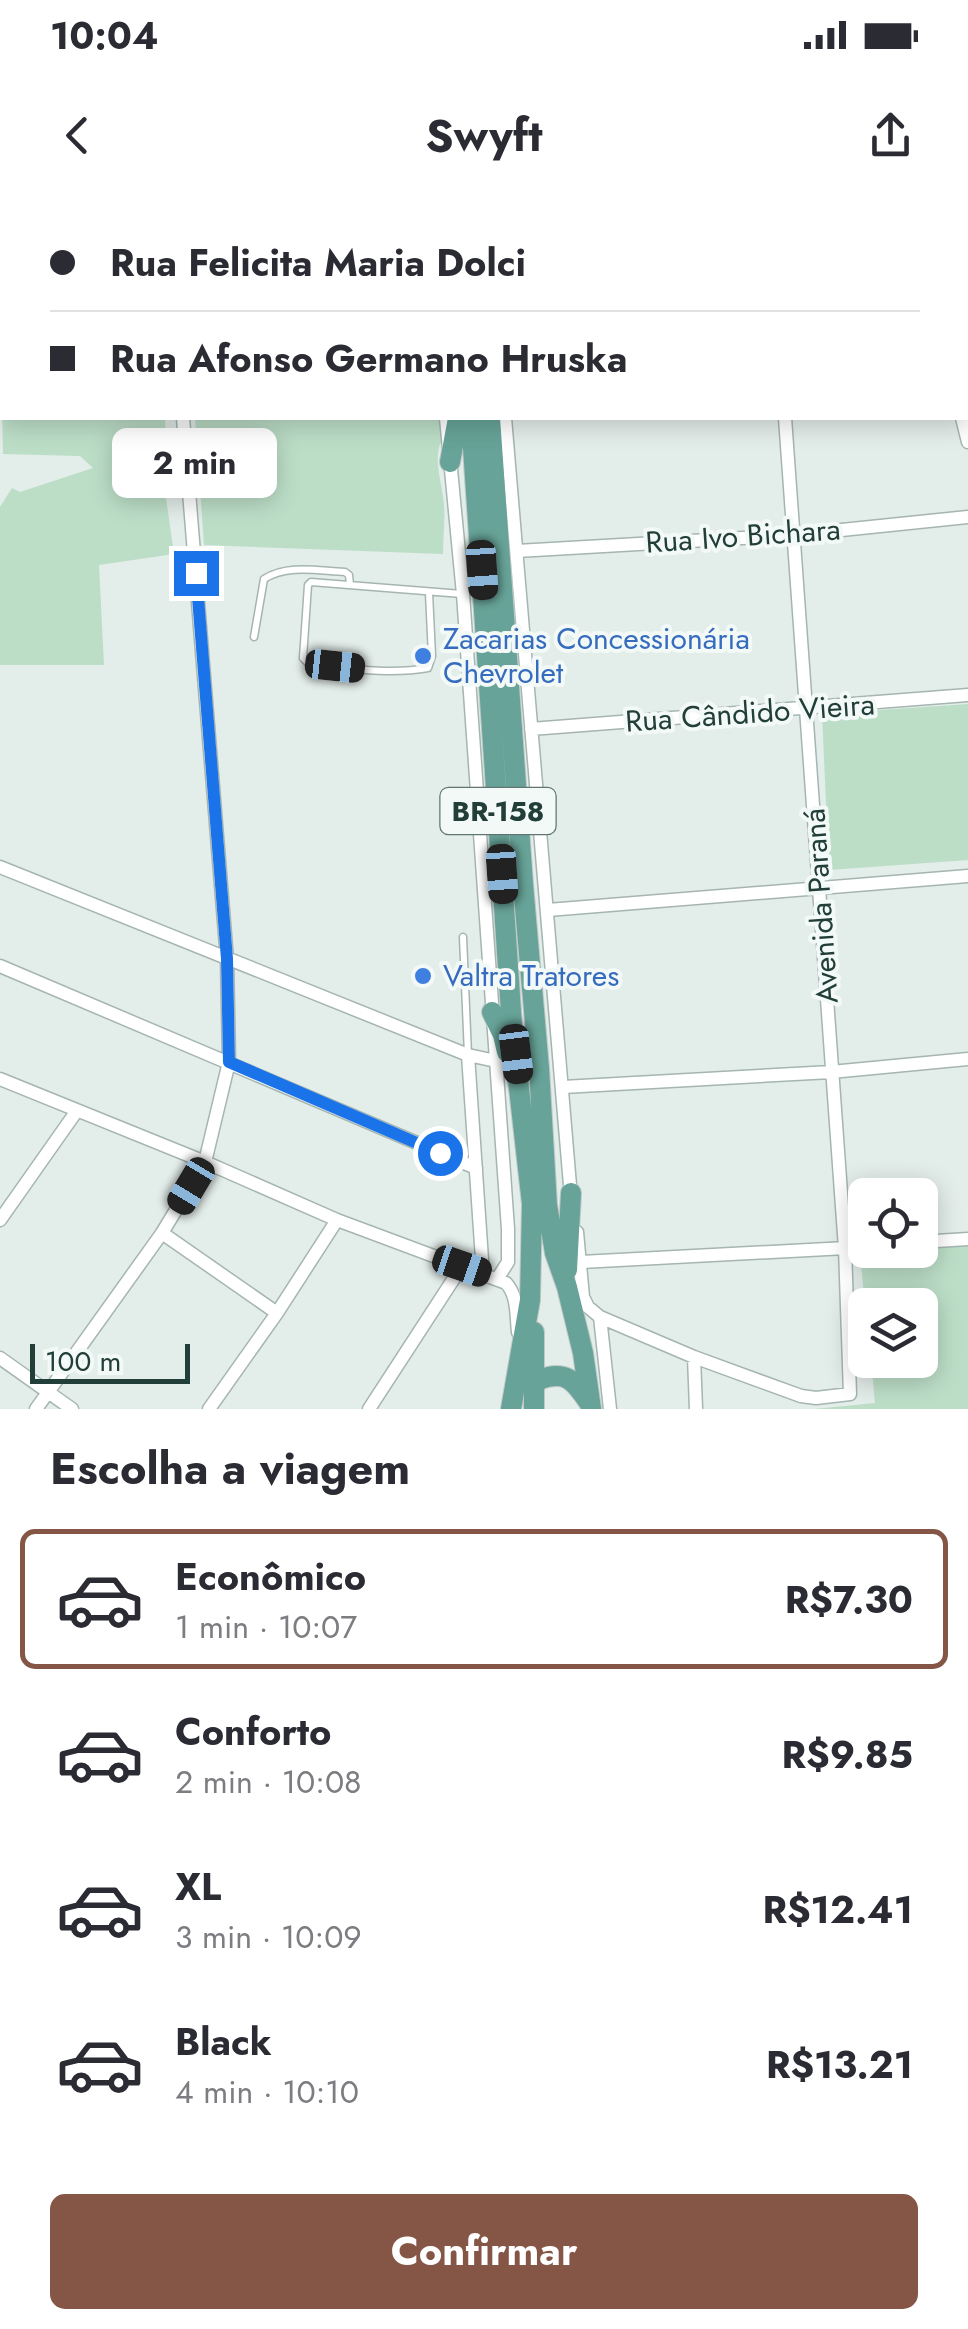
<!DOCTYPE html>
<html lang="pt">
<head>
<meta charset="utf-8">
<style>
	body { margin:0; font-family:Jost,sans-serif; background:#f7f7f7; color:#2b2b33; height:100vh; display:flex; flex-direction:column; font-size:38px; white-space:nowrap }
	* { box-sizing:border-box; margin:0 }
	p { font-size:32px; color:#7c7c81 }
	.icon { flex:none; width:55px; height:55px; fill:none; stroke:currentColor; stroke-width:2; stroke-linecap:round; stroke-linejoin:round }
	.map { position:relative; height:1209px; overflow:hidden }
	.panel { display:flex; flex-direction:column; background:#fff; flex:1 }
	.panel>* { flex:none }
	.banner { position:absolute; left:0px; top:0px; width:970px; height:220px; box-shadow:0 5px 25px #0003; display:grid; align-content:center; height:220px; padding:0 50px; background:#fff }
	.buttons { position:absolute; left:848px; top:978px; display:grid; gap:20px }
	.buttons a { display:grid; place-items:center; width:90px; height:90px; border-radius:15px; background:#fff; box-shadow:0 5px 25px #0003; font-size:50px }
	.scale { position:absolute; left:30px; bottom:25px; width:160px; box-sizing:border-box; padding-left:10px; border:5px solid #223e39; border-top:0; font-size:28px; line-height:35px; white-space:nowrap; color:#223e39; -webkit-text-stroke:8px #f3f9f7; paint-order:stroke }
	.end { position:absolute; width:45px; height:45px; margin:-22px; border:12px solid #1a73e8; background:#fff; box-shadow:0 0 0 5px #fff }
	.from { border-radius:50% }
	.bubble { position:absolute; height:70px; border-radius:15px; background:#fff; box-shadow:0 5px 25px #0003; font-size:32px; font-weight:700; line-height:70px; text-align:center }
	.car { position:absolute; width:30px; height:60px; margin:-30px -15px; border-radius:12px; box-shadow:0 0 8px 2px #0007; background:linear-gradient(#222 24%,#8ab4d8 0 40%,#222 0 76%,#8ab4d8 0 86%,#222 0) }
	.banner b { display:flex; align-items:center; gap:35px; height:95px; font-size:38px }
	.banner b+b { border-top:2px solid #e1e1e2 }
	.banner i { width:25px; height:25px; background:#2b2b33 }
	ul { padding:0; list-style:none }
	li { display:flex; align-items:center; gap:30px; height:140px; margin:0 20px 15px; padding:0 30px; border:5px solid transparent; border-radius:15px }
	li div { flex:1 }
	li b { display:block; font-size:38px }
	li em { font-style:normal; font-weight:700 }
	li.selected { border-color:#855645 }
	li>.icon { width:90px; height:90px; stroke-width:1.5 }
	h2 { padding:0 50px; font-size:45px; line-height:120px }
	.button { display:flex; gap:20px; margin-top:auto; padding:20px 50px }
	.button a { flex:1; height:115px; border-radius:15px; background:#855645; color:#fff; font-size:40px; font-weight:700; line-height:115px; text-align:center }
	.status { display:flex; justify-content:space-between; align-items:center; height:70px; padding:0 50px; background:#fff; direction:ltr }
	.status svg { height:28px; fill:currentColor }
	header { display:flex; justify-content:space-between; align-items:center; height:130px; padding:0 50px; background:#fff; font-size:45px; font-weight:700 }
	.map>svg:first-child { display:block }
	.green { fill:#bcdec7 }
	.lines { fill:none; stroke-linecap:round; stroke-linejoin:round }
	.lane-casing { stroke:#a5b5b1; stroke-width:9 }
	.street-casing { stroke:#a5b5b1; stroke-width:15 }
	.primary-casing { stroke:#c1c9c8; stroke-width:22 }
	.lane { stroke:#fff; stroke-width:6 }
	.street { stroke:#fff; stroke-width:12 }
	.primary { stroke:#67a398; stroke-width:20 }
	.route { stroke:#1a73e8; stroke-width:12 }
	.shop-dot { fill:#3f7fe0; stroke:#f3f9f7; stroke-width:4 }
	.labels { text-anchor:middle; stroke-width:8; stroke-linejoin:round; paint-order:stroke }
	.shield { fill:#f3f9f7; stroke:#617672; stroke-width:2.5 }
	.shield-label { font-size:28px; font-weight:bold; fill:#223e39 }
	.street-label { font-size:30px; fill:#223e39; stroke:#f3f9f7 }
	.shop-label { font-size:30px; fill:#366cbe; stroke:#f3f9f7; text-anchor:start }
</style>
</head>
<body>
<div class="status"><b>10:04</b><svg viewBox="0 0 49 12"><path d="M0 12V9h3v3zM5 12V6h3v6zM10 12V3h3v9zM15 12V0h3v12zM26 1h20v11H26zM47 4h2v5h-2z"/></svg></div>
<header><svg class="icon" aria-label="back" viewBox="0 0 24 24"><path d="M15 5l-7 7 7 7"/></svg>Swyft<svg class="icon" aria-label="share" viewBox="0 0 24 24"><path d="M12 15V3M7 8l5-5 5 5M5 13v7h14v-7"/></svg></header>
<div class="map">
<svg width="968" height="1209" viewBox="0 0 968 1209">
	<rect width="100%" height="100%" fill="#e3ede9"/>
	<!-- green -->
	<path class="green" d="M1,159H2V218H165L167,266L144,272V293L166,298L174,354L99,365L104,465H0V307L12,288L20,292L93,268L80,256L3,254Z
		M195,218H452C451,232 439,237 438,255C437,269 441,282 443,296C446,315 443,336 443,354L204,345Z
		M968,504V660L829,670L822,514Z
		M968,1045V1209H814L875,1203L871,1160H920V1105H865L860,1054Z"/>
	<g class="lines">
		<defs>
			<path id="lane" d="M429,393L432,456L428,468C389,475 348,468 309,464L303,458L308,385L311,382L462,394
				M254,437L264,379C288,364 318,371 345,372L349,375L350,385
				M463,737L468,855"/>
			<path id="street" d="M168,0V2
				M421,0V2
				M767,0L768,2
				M905,0L906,2
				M497,2V0
				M446,218L463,394L508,1029V1062L497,1079
				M505,218L571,997
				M962,218L968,242
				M517,351L793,335L968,317
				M531,529L968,495
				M0,667L468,855L496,861
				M548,710L968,676
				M0,766L476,968
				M468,855L483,1074
				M0,879L205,962L337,1020L506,1083C518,1096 516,1115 518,1132
				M563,887L831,872L968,859
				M0,1020L76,912
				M577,1032L583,1097L588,1107L600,1117L694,1157L801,1196L816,1198L850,1194L845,1048L785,218
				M162,1033L277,1113
				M920,1042L968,1039
				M581,1062L865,1047
				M600,1117L610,1209
				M694,1157L696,1209
				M0,1158L72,1209
				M36,1209L162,1033L205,962L229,862L227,759L183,218
				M209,1209L277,1113L337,1020
				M369,1209L462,1066"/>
			<path id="primary" d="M447,0L448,2
				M483,2V0
				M471,218L512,826L532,1004L530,1100L511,1209
				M490,218L523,684L539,868L547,1005L555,1053L567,1087L583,1153L591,1209
				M450,262L458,218
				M492,812L503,835L507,852
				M567,1070L571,993
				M534,1132V1209
				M533,1189L538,1180C565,1170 573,1179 588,1201"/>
		</defs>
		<!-- lane casing -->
		<use href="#lane" class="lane-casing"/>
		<!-- street casing -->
		<use href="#street" class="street-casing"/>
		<!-- primary casing -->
		<use href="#primary" class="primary-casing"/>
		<!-- lane -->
		<use href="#lane" class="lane"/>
		<!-- street -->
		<use href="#street" class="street"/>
		<!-- primary -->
		<use href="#primary" class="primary"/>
	</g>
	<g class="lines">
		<!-- route -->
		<path class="route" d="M196,373L227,759L229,862L440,953"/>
	</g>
	<!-- markers -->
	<g class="shop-dot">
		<circle cx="423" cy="456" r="10"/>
		<circle cx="423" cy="776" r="10"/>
	</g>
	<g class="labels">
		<!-- shield labels -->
		<rect class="shield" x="440.5" y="588" width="115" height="46" rx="8"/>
		<g class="shield-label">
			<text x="498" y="621">BR-158</text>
		</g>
		<!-- street labels -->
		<g class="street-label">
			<text transform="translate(743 336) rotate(-4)" y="10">Rua Ivo Bichara</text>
			<text transform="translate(750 513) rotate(-4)" y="10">Rua Cândido Vieira</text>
			<text transform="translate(821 706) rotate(-94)" y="10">Avenida Paraná</text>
		</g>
		<!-- shop labels -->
		<g class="shop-label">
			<text x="443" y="449">Zacarias Concessionária<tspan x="443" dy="34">Chevrolet</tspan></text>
			<text x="443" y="786">Valtra Tratores</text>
		</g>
	</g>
</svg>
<div class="buttons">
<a><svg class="icon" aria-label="locate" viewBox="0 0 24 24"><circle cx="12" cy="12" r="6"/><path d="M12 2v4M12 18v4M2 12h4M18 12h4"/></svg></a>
<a><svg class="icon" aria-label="layers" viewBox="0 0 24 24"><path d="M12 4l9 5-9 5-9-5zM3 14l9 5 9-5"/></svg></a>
</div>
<div class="scale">100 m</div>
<i class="end from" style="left:440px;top:953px"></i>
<i class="end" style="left:196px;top:373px"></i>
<div class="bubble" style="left:112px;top:228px;width:165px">2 min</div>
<i class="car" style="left:482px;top:370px;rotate:176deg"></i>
<i class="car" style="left:335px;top:466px;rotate:96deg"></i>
<i class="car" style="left:502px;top:674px;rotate:176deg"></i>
<i class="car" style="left:516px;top:854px;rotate:173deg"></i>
<i class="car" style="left:191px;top:986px;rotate:211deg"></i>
<i class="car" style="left:462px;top:1066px;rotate:109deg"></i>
<div class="banner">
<b><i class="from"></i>Rua Felicita Maria Dolci</b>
<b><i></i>Rua Afonso Germano Hruska</b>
</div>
</div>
<section class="panel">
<h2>Escolha a viagem</h2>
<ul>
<li class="selected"><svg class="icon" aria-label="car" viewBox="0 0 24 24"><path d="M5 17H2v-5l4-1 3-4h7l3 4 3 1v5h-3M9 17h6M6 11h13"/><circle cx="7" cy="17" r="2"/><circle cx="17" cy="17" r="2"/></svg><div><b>Econômico</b><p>1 min · 10:07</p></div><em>R$7.30</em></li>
<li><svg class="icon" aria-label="car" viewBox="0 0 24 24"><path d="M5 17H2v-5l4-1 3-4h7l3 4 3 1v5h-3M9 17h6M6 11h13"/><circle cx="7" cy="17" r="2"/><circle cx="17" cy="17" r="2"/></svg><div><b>Conforto</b><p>2 min · 10:08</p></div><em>R$9.85</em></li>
<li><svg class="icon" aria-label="car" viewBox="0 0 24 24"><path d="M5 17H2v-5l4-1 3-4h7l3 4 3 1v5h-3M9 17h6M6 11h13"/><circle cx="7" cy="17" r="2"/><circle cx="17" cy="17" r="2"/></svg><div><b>XL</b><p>3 min · 10:09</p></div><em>R$12.41</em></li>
<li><svg class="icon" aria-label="car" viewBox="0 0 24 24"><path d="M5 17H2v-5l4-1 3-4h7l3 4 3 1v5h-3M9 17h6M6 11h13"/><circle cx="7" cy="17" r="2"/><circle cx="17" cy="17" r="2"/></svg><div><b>Black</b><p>4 min · 10:10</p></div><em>R$13.21</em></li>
</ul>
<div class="button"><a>Confirmar</a></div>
</section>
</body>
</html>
